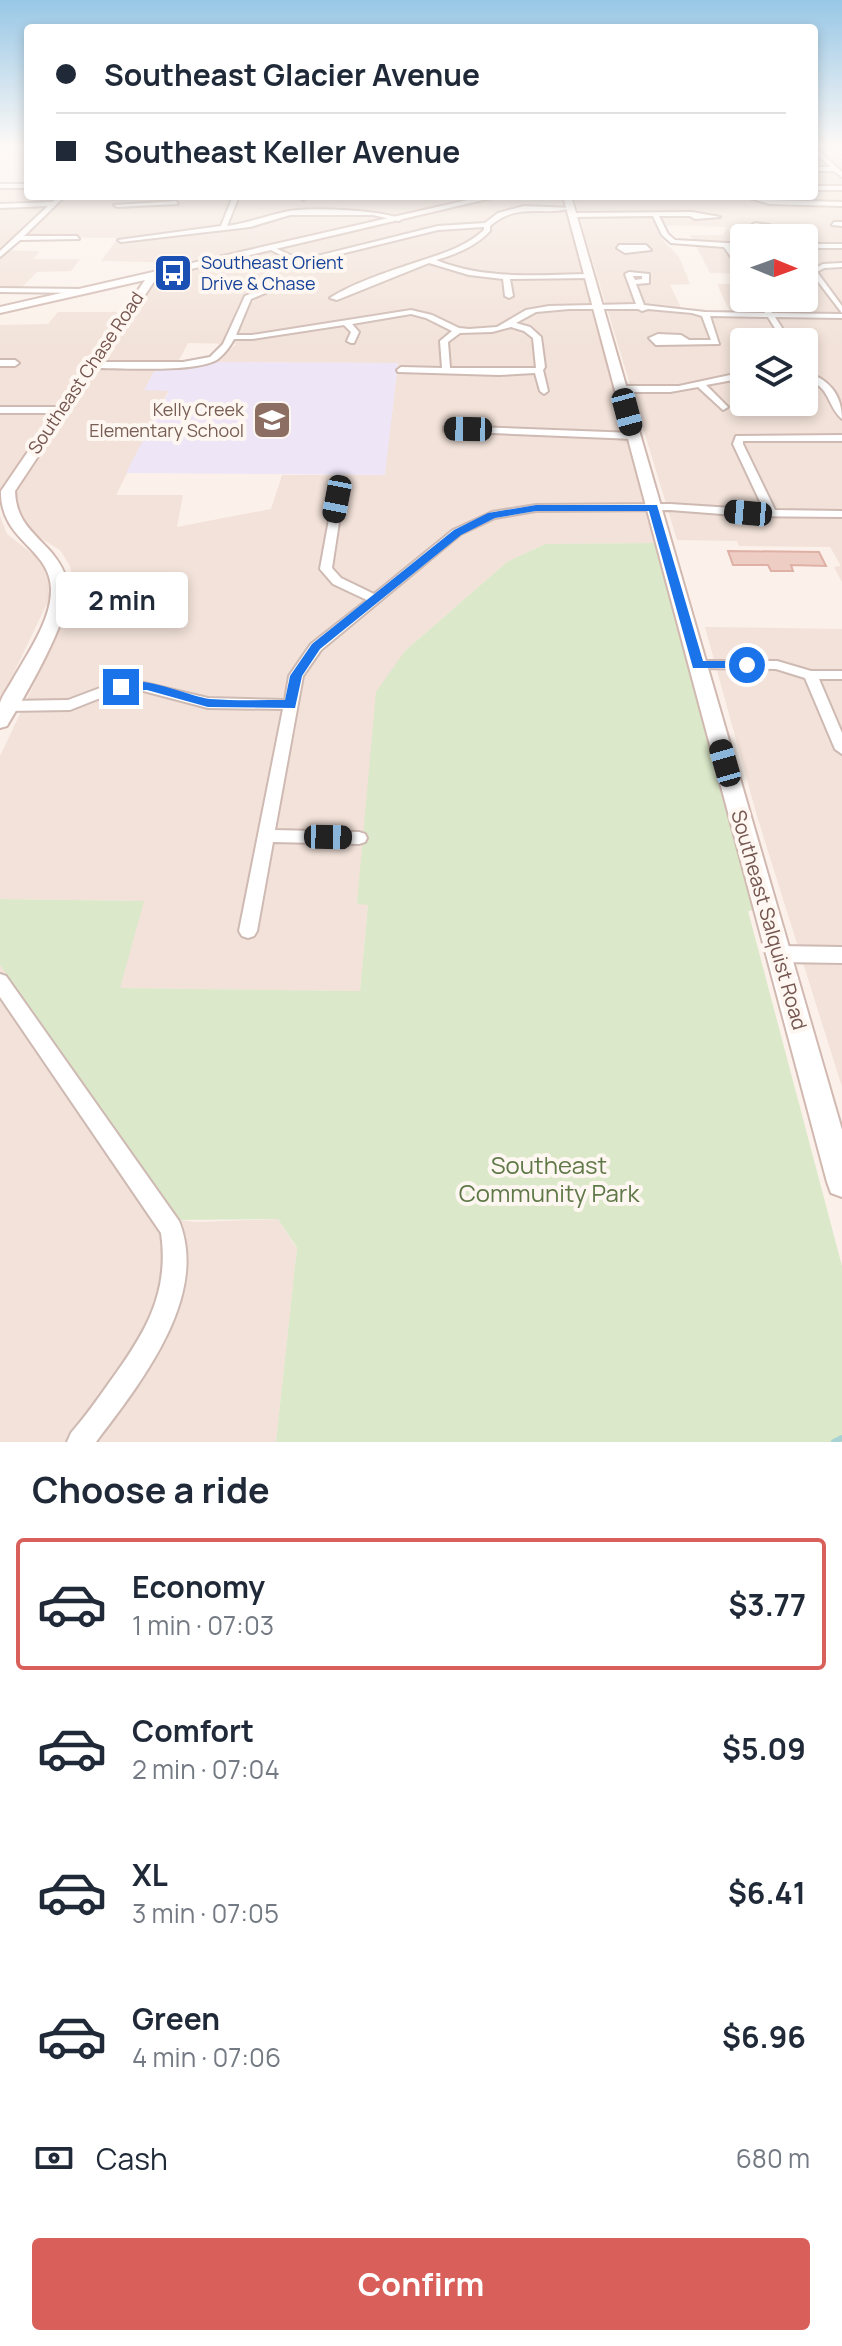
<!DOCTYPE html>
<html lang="en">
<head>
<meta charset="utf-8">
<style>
	body { margin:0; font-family:Manrope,sans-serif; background:#f2f2f3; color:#1f2937; height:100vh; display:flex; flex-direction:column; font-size:30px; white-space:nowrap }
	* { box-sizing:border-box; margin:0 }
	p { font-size:26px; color:#747a83 }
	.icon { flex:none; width:44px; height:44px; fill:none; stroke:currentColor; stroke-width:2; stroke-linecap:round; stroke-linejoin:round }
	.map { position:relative; height:1442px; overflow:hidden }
	.details { display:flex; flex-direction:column; background:#fff; flex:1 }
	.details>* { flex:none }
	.top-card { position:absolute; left:24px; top:24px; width:794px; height:176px; border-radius:8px; box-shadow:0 4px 12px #0003; display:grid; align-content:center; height:176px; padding:0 32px; background:#fff }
	.needle { width:52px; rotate:91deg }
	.buttons { position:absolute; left:730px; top:224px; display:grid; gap:16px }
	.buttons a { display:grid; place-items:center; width:88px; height:88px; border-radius:8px; background:#fff; box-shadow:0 4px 12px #0003; font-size:40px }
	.end { position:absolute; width:36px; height:36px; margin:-18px; border:10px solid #1a73e8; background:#fff; box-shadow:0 0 0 4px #fff }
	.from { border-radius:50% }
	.bubble { position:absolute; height:56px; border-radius:8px; background:#fff; box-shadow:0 4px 12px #0003; font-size:26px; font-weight:700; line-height:56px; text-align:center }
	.car { position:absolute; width:24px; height:48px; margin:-24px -12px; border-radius:10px; box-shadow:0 0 6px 2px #0007; background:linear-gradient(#222 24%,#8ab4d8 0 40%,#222 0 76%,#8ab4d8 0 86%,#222 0) }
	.top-card b { display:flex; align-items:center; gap:28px; height:76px; font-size:30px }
	.top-card b+b { border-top:2px solid #e0e1e3 }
	.top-card i { width:20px; height:20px; background:#1f2937 }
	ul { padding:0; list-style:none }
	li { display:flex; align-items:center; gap:24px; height:132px; margin:0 16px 12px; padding:0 16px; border:4px solid transparent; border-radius:8px }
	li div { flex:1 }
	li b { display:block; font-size:30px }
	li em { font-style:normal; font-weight:700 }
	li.selected { border-color:#d95f5b }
	li>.icon { width:72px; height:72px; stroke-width:1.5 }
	h2 { padding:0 32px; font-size:36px; line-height:96px }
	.pay { display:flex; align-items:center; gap:20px; height:88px; padding:0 32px; font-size:30px }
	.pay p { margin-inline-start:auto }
	.primary-button { display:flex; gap:16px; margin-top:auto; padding:16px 32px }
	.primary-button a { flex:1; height:92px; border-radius:8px; background:#d95f5b; color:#fff; font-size:32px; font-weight:700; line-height:92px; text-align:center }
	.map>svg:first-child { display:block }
	.residential { fill:#f2e2d9; fill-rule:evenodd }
	.education { fill:#eee6f7 }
	.green { fill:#dbe8c9 }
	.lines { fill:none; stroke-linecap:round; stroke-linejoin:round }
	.stream { stroke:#a7d4d3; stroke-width:6 }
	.building { fill:#eecdc4; stroke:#dfb1a6; stroke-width:2 }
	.street-casing { stroke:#cebab3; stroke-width:4 }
	.secondary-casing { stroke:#d1b9b1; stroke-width:4 }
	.street { fill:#fff; fill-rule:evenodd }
	.secondary { fill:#fff; fill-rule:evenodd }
	.route { fill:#1a73e8 }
	.labels { text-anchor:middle; stroke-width:8; stroke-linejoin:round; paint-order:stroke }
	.far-transit-label { font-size:18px; fill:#164399; stroke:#fef6f0; text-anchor:start }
	.far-street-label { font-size:18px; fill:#74554f; stroke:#fef6f0 }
	.far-education-label { font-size:18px; fill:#785e54; stroke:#fef6f0; text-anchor:end }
	.street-label { font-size:20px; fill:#74554f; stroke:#fef6f0 }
	.near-park-label { font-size:24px; fill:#5f7848; stroke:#fef6f0 }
</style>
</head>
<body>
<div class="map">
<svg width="842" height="1442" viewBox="0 0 842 1442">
	<rect width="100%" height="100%" fill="#fbf1ea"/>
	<!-- residential -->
	<path class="residential" d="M814,146H842V187L814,186Z
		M0,187H28V196H57L0,250Z
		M814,190H842V582L834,567L841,566L830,547L739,546L737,541L677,540L573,196H814ZM656,225L727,227L723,235H690L710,273L744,274V238H804V298H744V284H717L732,316H698L683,312L670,285L690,284L679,257L661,238ZM744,342H804V402H744Z
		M66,196H488L196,263L101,261L118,238L23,237Z
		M507,196H563L655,543L545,544L507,562L405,651L357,904H368L360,991L119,988L143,901L0,899V756L70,608L73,582L70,566L60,550L27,530L15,506L16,487L97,369L155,370L145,389L169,390L116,495H183L177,527L271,509L282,475H384L398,363L217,362L236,344L188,343L178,362L107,361L103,358L159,276Z
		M0,250L40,251L33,259H80L71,271L37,272L21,288L0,289Z
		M58,312H124L0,489V325L48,324Z
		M0,516L7,534L39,559L48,578L49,599L0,702Z
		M705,627L842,629V1087L757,816Z
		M0,965L178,1220L196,1222L278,1219L297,1249L276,1442H0Z"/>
	<!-- education -->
	<path class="education" d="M217,362L398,363L385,475L126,473L169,391L144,390L155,370L193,368Z"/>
	<!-- green -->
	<path class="green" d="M655,543L755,910L748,911L842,1266V1442H276L297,1248L278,1219L178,1220L0,965V899L144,901L120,988L360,991L368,905L357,904L376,692L405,651L507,562L545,544Z"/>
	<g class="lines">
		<!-- stream -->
		<path class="stream" d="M834,1442L842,1438"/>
	</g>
	<!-- building -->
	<path class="building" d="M728,551L819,552L826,566L791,565L793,571H771L768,565H733Z"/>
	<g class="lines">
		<defs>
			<path id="street" d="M814,147L842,172V177L834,171H814V167H831L814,152Z
				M0,184H28V188H0Z
				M59,196H65L24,236H77L79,239L20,240L0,257V251L48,206L0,208V204L52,202Z
				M233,196H239L227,226C249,223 268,215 289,211C314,207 380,210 402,219L399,221L373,215H290L250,227L121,242L118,240L221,226Z
				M302,196H308L303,200L300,198Z
				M597,196H699L696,198Z
				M743,196L769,200L842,202V206L769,204Z
				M176,201L178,204L117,207L114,205Z
				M524,206L572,208C542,217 519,201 490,226V231C475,247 456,254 436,260C485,280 537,275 589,274L592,278L510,279L513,296L509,298L505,296L503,279L469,275L429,263L337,300L330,298C353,283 390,271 417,262C441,254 464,248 484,230V227L438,230L284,268L277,272L268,292L251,299L236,335H252L411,310L432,315L459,328L469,329L497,327L526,310L549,306L636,304L625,274L629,272L649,274V283L636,284L644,305L705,312L765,313L755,298H763L772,313L842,314V318L775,317L791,342H783L779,335H771L775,342H767L763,331L776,330L768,317L710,316L719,344L656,345L649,338L658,334L681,335L689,340H711L702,316L692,313L648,309L642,311L638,309H569L536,312L516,323L530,327L541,337L545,367L543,370L548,391L544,394L540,391L535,373L499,375L398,372L397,370L401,367L442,368L440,341L452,331L426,318L411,314L352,324L359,332L354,343H351L347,341L351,332L344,325L252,339H234C230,347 224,354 218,359C198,373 119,368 92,368L88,365L92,362H183L210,357L223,344L245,296L262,289L272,270L294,262L269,249V247H273L301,260L438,226L485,223L498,213ZM633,276H642V279L635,280ZM511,327L524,331L533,338L536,368H450L448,342L460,333L492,332Z
				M692,212L720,217L695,219L690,216H659L668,234L675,240L744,244V248L731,247L744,268V275L724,247L671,243L662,235L653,216L571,217L568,215L571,213Z
				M834,222H842V226L832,225Z
				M755,223L770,225L774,238L754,232L752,225Z
				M804,244H842V248H804Z
				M619,245H646L651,250L625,253L617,248Z
				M842,263V267L824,268L817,272L842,306V313L810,271L823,264Z
				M0,288L83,289L87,291L83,293L0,292Z
				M0,360H15L19,363L15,366H0Z
				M744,372V378L706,385L728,407L723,410L698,387L670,392H621L617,389L621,386H679Z
				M804,372C828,378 842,394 842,419C826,405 832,387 804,378Z
				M0,407H61L66,410L61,413H0Z
				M447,426L634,433L639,436L634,439L444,431V427Z
				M842,435V441H743V444L775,510L842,511V517L748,516L670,510L536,511L495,518L461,534L321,650L303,676L275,830L359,832L365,834L367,838L365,842L359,844L273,842L257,931L254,936L248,938L242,936L239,931L283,709L208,708L136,689L108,695L70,710L7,711L0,706L7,701L68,700L100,688L136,681L208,698L285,700L289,676L311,644L367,600L333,584L320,569L336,481H344L345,483L332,568L341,578L374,594L453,530L492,512L536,505L670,504L764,510L733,444L736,436Z
				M698,661H777L811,671H842V679H819L842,733V754L835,749L805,678L776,669L693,668L691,665Z
				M779,946L842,947V963L779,962L773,959L770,954L773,949Z
				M0,974L6,976L179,1221C210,1297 139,1385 96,1442H67L71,1433C85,1417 97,1400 109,1383C144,1335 170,1294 161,1233L0,997Z"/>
			<path id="secondary" d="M814,186H842V190H814Z
				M485,196H500L157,277L15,491C16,521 32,531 51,552C61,564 68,576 68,591C69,621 24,698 7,726L0,728C0,720 0,710 0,703C2,696 8,688 12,681C26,656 51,621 51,591C52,548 0,542 1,491L145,280L0,313V307Z
				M563,196H571L842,1130V1197L831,1193L827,1182Z"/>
		</defs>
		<!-- street casing -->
		<use href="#street" class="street-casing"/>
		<!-- secondary casing -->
		<use href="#secondary" class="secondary-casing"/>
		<!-- street -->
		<use href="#street" class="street"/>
		<!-- secondary -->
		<use href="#secondary" class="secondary"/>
	</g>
	<!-- sky -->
	<linearGradient id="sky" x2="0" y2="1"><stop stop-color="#98c7e6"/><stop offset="0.42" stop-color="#fdf9f6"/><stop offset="1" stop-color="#fdf9f6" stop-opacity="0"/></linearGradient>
	<rect width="842" height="348" fill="url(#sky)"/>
	<!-- route -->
	<path class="route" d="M536,505H657L703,661H747L753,665L752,668H693L649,511H536L495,518L461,535L320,649L302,676L295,708L208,707L147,690L121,691L115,687C136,670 185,696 210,699C235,701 260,700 285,700L290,676L312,644L454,530L488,513Z"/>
	<!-- icons -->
	<defs>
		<symbol id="bus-square" viewBox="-11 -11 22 22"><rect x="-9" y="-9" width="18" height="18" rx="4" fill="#1a4fb4" stroke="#fef6f0"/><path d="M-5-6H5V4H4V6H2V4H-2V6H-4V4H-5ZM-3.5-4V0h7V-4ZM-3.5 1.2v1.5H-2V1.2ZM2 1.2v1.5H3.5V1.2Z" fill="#fff"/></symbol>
		<symbol id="school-square" viewBox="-11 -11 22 22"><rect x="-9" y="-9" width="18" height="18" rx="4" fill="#8d6e63" stroke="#fef6f0"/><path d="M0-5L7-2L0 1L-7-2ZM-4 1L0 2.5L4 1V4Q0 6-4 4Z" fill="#fff"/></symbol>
	</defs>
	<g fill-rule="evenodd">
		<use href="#bus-square" x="151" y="251" width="44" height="44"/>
		<use href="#school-square" x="250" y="398" width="44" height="44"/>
	</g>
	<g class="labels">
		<!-- far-transit labels -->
		<g class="far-transit-label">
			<text x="201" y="269">Southeast Orient<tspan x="201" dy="21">Drive &amp; Chase</tspan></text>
		</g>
		<!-- far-street labels -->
		<g class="far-street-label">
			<text transform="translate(86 373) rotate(-56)" y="6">Southeast Chase Road</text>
		</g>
		<!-- far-education labels -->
		<g class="far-education-label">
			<text x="244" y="416">Kelly Creek<tspan x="244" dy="21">Elementary School</tspan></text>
		</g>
		<!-- street labels -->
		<g class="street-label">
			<text transform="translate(769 920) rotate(74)" y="7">Southeast Salquist Road</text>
		</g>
		<!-- near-park labels -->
		<g class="near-park-label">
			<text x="549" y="1174">Southeast<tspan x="549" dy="28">Community Park</tspan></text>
		</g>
	</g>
</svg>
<div class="buttons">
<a><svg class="needle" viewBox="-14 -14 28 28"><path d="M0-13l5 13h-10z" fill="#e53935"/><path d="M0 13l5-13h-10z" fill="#747a83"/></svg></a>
<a><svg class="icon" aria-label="layers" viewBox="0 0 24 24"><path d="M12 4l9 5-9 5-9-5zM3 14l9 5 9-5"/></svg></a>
</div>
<i class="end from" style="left:747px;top:665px"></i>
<i class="end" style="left:121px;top:687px"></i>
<div class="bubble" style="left:56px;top:572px;width:132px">2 min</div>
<i class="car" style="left:627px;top:412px;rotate:165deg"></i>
<i class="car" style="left:468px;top:429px;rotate:271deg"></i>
<i class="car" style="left:337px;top:499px;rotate:191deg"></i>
<i class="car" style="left:748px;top:513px;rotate:275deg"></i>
<i class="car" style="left:725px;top:763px;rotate:344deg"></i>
<i class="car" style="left:328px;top:837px;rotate:91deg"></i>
<div class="top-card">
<b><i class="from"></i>Southeast Glacier Avenue</b>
<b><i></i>Southeast Keller Avenue</b>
</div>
</div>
<section class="details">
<h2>Choose a ride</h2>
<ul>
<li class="selected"><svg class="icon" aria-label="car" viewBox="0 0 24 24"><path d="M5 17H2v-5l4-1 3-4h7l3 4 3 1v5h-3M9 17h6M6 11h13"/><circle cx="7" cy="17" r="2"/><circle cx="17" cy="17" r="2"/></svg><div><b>Economy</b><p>1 min · 07:03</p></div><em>$3.77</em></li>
<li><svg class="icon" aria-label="car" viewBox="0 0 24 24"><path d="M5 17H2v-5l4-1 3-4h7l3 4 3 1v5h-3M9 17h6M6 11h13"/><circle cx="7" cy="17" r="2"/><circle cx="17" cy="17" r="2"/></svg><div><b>Comfort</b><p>2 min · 07:04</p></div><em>$5.09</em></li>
<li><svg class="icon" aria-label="car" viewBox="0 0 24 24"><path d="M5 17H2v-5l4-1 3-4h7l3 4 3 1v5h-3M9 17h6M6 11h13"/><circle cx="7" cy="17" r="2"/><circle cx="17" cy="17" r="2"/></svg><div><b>XL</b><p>3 min · 07:05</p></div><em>$6.41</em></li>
<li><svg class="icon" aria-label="car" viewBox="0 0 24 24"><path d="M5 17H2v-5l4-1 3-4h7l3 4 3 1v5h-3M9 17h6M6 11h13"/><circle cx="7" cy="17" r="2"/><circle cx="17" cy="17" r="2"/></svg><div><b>Green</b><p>4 min · 07:06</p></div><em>$6.96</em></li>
</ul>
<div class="pay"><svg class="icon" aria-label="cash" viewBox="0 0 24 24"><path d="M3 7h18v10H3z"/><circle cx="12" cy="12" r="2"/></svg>Cash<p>680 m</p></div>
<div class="primary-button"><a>Confirm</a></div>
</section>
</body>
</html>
